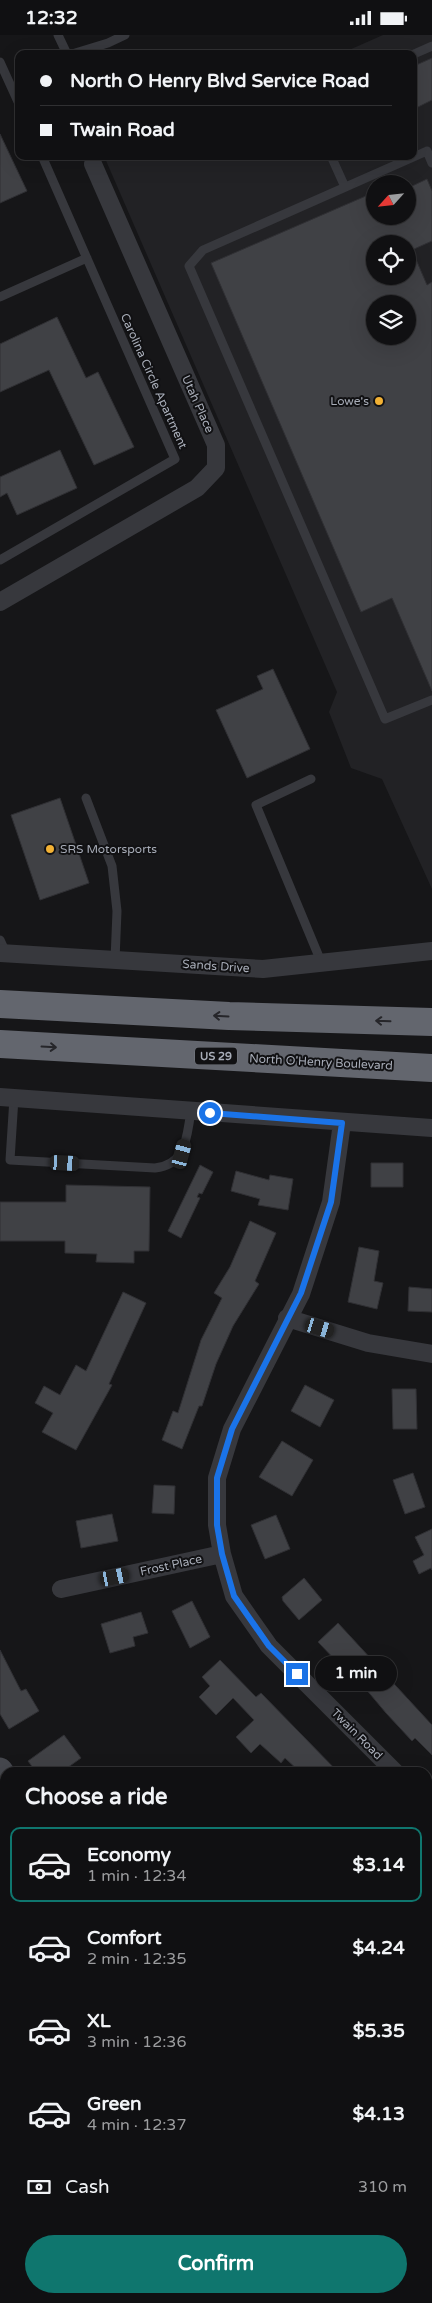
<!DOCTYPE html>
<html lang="en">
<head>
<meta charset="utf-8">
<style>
	body { margin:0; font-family:"Varela Round",sans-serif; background:#1e1e20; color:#f1f3f6; height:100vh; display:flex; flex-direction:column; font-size:19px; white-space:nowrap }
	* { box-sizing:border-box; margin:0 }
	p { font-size:16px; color:#9c9d9f }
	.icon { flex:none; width:28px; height:28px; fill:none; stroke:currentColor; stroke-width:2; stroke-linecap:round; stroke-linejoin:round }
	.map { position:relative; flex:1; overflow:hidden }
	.panel { position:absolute; left:0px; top:1732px; width:432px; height:536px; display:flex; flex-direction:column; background:#101012; border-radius:15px 15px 0 0; box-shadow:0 5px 20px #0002,0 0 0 1px #303032 }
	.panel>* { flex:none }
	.guide { position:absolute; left:15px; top:15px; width:402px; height:110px; border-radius:10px; box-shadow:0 5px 20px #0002,0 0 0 1px #303032; display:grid; align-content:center; height:110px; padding:0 25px; background:#101012 }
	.needle { width:32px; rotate:243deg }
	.buttons { position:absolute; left:366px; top:140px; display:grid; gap:10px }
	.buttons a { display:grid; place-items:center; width:50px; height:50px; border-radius:50%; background:#101012; box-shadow:0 5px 20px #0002,0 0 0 1px #303032; font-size:25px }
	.end { position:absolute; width:22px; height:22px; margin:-11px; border:6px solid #1a73e8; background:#fff; box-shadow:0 0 0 2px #fff }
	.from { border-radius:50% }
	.bubble { position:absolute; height:35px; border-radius:18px; background:#101012; box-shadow:0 5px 20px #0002,0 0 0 1px #303032; font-size:16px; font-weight:800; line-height:35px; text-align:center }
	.car { position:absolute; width:15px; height:30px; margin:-15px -8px; border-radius:6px; box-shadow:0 0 4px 1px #0007; background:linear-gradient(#222 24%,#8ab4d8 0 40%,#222 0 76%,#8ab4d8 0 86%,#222 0) }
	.guide b { display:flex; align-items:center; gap:18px; height:48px; font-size:19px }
	.guide b+b { border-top:1px solid #303032 }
	.guide i { width:12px; height:12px; background:#f1f3f6 }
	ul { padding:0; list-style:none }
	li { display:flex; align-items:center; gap:15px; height:75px; margin:0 10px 8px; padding:0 15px; border:2px solid transparent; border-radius:10px }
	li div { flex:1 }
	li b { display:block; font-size:19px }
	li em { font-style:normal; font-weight:800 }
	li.current { border-color:#0f766e }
	li>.icon { width:45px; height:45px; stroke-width:1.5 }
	h2 { padding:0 25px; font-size:22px; line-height:60px }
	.pay { display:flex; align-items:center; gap:12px; height:55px; padding:0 25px; font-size:19px }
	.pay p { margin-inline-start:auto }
	.cta { display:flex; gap:10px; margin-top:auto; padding:10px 25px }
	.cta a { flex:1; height:58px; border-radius:30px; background:#0f766e; color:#fff; font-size:20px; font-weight:800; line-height:58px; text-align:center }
	.status { display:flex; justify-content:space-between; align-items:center; height:35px; padding:0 25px; background:#101012; direction:ltr }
	.status svg { height:14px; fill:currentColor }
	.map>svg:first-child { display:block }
	.built { fill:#222225; fill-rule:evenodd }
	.building { fill:#404145; stroke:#303034; fill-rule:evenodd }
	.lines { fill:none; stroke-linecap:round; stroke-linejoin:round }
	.lane { stroke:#37383d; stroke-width:9 }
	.street { stroke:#37383d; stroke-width:18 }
	.secondary { stroke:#45474d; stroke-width:25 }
	.highway { stroke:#63666e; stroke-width:28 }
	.oneway { stroke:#26262a }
	.route { stroke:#1a73e8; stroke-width:6 }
	.poi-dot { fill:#f2b134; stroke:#111113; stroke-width:2 }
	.labels { text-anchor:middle; stroke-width:4; stroke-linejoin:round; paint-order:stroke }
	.shield { fill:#111113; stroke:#7b7e86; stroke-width:1 }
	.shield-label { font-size:11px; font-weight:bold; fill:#a8adb8 }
	.street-label { font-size:12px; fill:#a8adb8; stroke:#111113 }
	.poi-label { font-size:12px; fill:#a8adb8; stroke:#111113; text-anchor:end }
</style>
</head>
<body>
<div class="status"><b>12:32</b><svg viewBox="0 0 49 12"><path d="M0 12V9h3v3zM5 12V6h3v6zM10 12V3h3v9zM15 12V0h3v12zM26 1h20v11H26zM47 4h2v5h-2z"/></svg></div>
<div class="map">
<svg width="432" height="2268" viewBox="0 0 432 2268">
	<rect width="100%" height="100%" fill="#161618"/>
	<!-- built -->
	<path class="built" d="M383,0H432V854L382,744L351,733L329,677L337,657L104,121H414V19H340ZM375,149H408V181H375ZM375,209H408V241H375ZM375,269H408V301H375Z"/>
	<!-- building -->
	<path class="building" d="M432,23V65L414,74V31Z
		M0,99L27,156L0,168Z
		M427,144L432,156V206L412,215L427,250L432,247V656L392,563L361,577L211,228L375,157V181H408V153ZM375,209H408V241H375ZM375,269H408V301H375Z
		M57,282L86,343L98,337L134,412L94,430L49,335L0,357V309Z
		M60,415L77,453L17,480L7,458L0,462V442Z
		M273,634L310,714L247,743L216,675L263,654L257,641Z
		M60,763L89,848L40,865L11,780Z
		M371,1128H403V1152H371Z
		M200,1130L213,1137L202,1159L199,1158L197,1162L200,1163L181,1203L168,1196Z
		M236,1136L269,1145L270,1140L293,1144L288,1175L258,1170L260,1164L231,1156Z
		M66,1150L150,1152L149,1216H134V1228L96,1227L97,1219L65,1218V1206H0V1167H66Z
		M250,1186L276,1198L255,1246L259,1249L233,1291L216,1329L202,1371H199L182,1414L162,1405L173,1376L178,1378L201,1305L222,1263L214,1258L230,1232Z
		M359,1212L379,1216L374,1246L383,1248L377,1274L348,1267Z
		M409,1252L432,1254V1277L408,1276Z
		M123,1257L146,1268L109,1349L112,1350L76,1415L42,1397L53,1378L35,1368L44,1351L60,1360L76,1330L86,1336Z
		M305,1350L334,1365L320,1392L291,1376Z
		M392,1354H416L417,1394H393Z
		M282,1406L313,1425L292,1461L259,1442Z
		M413,1438L425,1472L405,1479L393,1445Z
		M154,1450L175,1451L174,1479L152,1478Z
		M112,1479L118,1506L81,1513L76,1486Z
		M276,1480L290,1514L265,1524L251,1490Z
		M432,1494V1535L431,1533L419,1539L413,1526L424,1520L415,1502Z
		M304,1543L322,1565L299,1585L283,1566L282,1562Z
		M192,1566L210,1602L190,1613L172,1576Z
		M141,1577L148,1598L133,1602L135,1611L110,1618L101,1589Z
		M338,1588L432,1690V1720L415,1703L412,1706L386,1678L344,1628L341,1631L318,1607Z
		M0,1615L21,1656L26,1654L39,1676L9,1694L0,1679Z
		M220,1625L256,1662L261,1658L339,1738H301L285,1723L281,1728L260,1709L251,1718L236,1702L254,1685L233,1663L216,1680L199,1662L210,1651L202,1642Z
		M64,1700L81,1723L60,1738H37L28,1726Z"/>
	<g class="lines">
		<!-- lane -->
		<path class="lane" d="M58,0L67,19
			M72,19L108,8L125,0
			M414,19L432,11
			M0,27L19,69
			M331,121L345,152
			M432,128L427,116L203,215L189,231L385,684L432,665
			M0,262L87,223
			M0,525L175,424L42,121
			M311,744L256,770L322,929
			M86,763L112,831L117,876L115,925
			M0,905L6,918
			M14,1063L10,1125L155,1133C187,1129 186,1103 191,1077"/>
		<!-- street -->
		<path class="street" d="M0,567L197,453L216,433V410L93,129
			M0,918L263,934L432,916
			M0,1062L432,1093
			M342,1088L331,1167L301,1259L232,1394L217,1443V1490L222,1519L234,1561L269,1611L396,1738
			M287,1283L368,1308L432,1319
			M61,1554L222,1519
			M428,1769L432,1773
			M0,1821L5,1819
			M0,2064L5,2062
			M306,2268L316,2264"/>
		<!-- secondary -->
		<path class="secondary" d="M0,1735L5,1742
			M428,2263L432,2268"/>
		<!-- highway -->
		<path class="highway" d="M0,969L229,981L432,987
			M0,1009L432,1033"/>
	</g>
	<!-- one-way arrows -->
	<defs><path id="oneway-shaft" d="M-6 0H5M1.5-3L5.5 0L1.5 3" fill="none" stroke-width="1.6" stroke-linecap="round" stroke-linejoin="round" transform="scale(1.25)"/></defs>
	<g class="oneway">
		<use href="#oneway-shaft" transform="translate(221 981) rotate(-177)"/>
		<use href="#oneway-shaft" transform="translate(383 986) rotate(-178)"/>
		<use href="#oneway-shaft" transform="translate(49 1012) rotate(3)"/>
	</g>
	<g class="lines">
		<!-- route -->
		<path class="route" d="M210,1078L342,1088L331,1167L301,1258L232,1394L217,1443V1490L222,1519L234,1561L269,1611L297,1639"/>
	</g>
	<!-- markers -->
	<g class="poi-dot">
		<circle cx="379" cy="366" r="5"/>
		<circle cx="50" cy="814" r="5"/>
	</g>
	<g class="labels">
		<!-- shield labels -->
		<rect class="shield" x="195" y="1012.5" width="42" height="17" rx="4"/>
		<g class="shield-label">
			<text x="216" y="1025">US 29</text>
		</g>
		<!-- street labels -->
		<g class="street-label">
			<text transform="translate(154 346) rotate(66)" y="4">Carolina Circle Apartment</text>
			<text transform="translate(198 369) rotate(66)" y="4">Utah Place</text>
			<text transform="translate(216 931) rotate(4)" y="4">Sands Drive</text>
			<text transform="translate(321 1027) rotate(3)" y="4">North O'Henry Boulevard</text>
			<text transform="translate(171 1530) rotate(-12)" y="4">Frost Place</text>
			<text transform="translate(357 1699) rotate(45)" y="4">Twain Road</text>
		</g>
		<!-- poi labels -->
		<g class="poi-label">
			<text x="369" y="370">Lowe's</text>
			<text x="60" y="818" text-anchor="start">SRS Motorsports</text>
		</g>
	</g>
</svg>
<div class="buttons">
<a><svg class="needle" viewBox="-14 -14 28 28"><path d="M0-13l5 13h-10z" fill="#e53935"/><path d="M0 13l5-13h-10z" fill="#9c9d9f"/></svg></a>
<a><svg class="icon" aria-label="locate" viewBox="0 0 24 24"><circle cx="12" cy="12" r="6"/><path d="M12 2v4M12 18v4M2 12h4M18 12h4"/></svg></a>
<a><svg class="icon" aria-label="layers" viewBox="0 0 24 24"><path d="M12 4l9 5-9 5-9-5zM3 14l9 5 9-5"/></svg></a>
</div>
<i class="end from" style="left:210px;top:1078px"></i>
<i class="end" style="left:297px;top:1639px"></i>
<div class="bubble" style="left:315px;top:1621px;width:82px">1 min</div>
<i class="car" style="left:182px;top:1119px;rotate:15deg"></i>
<i class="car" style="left:65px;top:1128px;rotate:93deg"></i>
<i class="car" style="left:320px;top:1293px;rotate:107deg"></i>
<i class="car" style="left:115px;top:1542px;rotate:78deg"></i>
<div class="guide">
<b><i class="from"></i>North O Henry Blvd Service Road</b>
<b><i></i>Twain Road</b>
</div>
<section class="panel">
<h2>Choose a ride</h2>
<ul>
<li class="current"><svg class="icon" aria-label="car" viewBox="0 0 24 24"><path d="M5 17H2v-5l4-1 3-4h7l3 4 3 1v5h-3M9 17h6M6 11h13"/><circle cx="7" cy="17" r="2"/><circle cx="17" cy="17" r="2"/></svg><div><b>Economy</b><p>1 min · 12:34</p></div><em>$3.14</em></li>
<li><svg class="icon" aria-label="car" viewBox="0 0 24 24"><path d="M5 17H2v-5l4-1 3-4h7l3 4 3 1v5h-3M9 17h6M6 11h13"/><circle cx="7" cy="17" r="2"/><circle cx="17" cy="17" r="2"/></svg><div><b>Comfort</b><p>2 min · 12:35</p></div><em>$4.24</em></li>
<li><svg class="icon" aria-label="car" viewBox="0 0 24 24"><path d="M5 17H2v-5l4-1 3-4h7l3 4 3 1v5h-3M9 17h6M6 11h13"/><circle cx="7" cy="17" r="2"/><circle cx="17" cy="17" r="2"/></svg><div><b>XL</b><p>3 min · 12:36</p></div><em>$5.35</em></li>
<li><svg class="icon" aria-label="car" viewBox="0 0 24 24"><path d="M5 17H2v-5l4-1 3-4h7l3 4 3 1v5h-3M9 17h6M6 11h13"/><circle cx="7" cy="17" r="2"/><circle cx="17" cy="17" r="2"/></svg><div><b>Green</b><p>4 min · 12:37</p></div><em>$4.13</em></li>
</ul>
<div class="pay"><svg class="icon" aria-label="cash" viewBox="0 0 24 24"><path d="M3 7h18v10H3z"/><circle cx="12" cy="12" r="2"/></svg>Cash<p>310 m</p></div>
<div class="cta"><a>Confirm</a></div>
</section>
</div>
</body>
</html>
